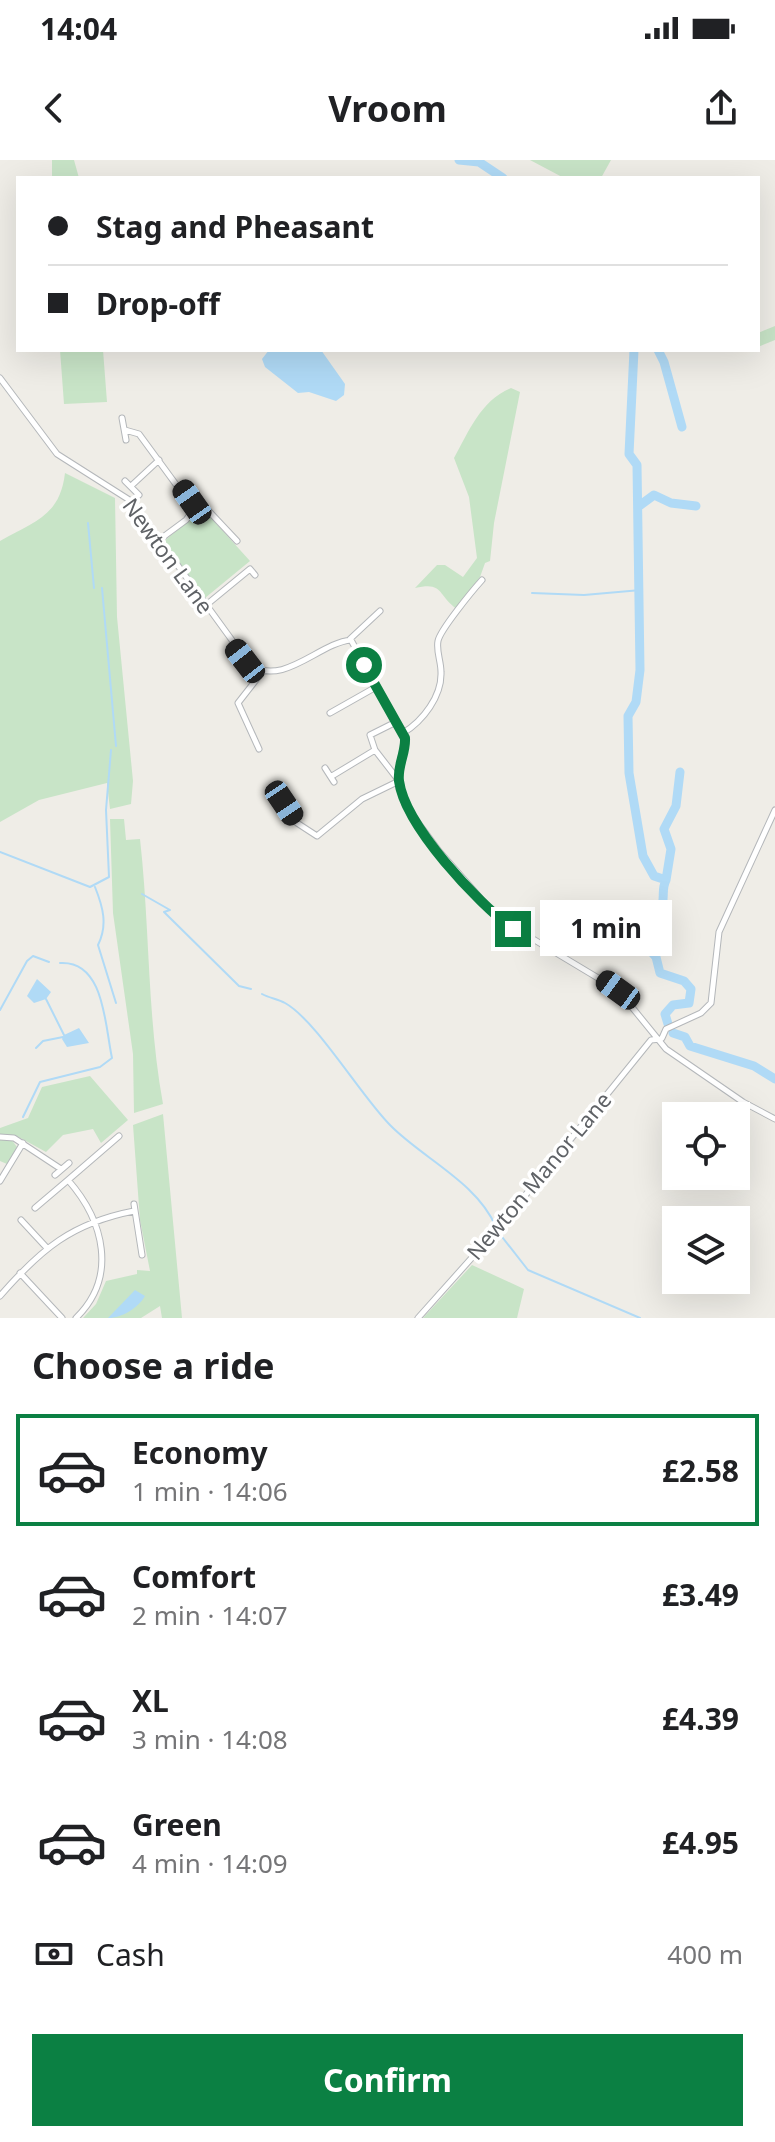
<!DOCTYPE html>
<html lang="en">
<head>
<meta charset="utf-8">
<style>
	body { margin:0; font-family:"Noto Sans",sans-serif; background:#f6f6f6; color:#202124; height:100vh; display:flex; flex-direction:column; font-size:30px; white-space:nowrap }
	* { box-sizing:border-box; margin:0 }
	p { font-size:26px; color:#757577 }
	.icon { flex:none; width:44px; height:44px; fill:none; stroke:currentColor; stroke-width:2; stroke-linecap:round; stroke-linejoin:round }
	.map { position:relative; height:1158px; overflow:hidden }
	.side { display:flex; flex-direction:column; background:#fff; flex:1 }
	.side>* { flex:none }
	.top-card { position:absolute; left:16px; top:16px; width:744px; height:176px; border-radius:0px; box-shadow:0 8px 32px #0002; display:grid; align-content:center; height:176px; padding:0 32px; background:#fff }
	.controls { position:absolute; left:662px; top:942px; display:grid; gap:16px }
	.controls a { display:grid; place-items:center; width:88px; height:88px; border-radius:0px; background:#fff; box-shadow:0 8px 32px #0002; font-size:40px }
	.end { position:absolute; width:36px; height:36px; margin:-18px; border:10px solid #0b8043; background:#fff; box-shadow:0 0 0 4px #fff }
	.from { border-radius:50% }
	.bubble { position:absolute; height:56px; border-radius:0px; background:#fff; box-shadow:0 8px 32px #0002; font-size:26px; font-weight:700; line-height:56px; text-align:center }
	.car { position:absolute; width:24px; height:48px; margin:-24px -12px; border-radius:10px; box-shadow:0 0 6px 2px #0007; background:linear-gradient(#222 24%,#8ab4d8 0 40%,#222 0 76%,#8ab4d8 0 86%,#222 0) }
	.top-card b { display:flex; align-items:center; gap:28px; height:76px; font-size:30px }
	.top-card b+b { border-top:2px solid #e0e0e0 }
	.top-card i { width:20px; height:20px; background:#202124 }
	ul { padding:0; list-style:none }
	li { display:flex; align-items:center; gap:24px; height:112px; margin:0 16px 12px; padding:0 16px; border:4px solid transparent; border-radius:0px }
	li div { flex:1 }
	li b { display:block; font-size:30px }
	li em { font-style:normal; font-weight:700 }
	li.active { border-color:#0b8043 }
	li>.icon { width:72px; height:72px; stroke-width:1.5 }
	h2 { padding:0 32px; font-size:36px; line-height:96px }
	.pay { display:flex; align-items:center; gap:20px; height:88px; padding:0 32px; font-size:30px }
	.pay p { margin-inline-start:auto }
	.button { display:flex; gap:16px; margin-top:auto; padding:16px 32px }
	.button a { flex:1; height:92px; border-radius:0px; background:#0b8043; color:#fff; font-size:32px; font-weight:700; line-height:92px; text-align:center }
	.status { display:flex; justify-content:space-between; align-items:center; height:56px; padding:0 40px; background:#fff; direction:ltr }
	.status svg { height:22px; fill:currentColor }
	header { display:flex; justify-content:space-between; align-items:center; height:104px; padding:0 32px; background:#fff; font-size:36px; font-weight:700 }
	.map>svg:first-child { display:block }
	.green { fill:#c8e4c7 }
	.water { fill:#b0daf6 }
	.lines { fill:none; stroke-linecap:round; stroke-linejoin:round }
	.stream { stroke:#b0daf6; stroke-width:2 }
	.river { stroke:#b0daf6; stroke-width:9 }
	.minor-casing { stroke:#b4b7ba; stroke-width:7 }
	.minor { stroke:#fff; stroke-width:5 }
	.route { stroke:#0b8043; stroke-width:10 }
	.labels { text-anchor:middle; stroke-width:7; stroke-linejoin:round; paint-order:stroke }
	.street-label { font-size:22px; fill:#5f6266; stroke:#fff }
</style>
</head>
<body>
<div class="status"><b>14:04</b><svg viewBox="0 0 49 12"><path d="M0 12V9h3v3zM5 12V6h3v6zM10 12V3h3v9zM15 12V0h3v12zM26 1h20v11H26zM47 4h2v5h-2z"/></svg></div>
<header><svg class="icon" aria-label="back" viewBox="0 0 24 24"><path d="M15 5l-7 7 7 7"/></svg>Vroom<svg class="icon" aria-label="share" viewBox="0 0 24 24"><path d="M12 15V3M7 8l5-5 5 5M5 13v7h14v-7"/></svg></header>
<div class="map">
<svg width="775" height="1158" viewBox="0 0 775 1158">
	<rect width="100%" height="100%" fill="#efede7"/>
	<!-- green -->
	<path class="green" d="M52,0H74L79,18H52Z
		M530,0H611L601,18H564Z
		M775,166V180L758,187V173Z
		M60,190H103L107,242L64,244Z
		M511,228L520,232L494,363L490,401L485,403L480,417L457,449C437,435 444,421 415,428L437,405H445L463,417L477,398L469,337L454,298C469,271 481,240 511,228Z
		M65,313L115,338L117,457L133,621L131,644L110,649L107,623L39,640L0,662V381C35,361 60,356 65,313Z
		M203,349L250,401L205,438L164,381Z
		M110,659H124L126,680L140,679C150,768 147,856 163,944L134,953L133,894L113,753Z
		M90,916L128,960L101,983L93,969L63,975L46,992L15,975L11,979L17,987L7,1004L0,1001V968L28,958L42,927Z
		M163,954L182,1158H162L160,1146L141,1158H83L96,1144L106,1121L137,1114V1110L150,1111L140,1060L133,965Z
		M472,1105L524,1129L517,1158H423Z"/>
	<!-- water -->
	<path class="water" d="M269,190H321L345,224L344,235L336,241L309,232L298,233L265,207L262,199Z
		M37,819L51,832L46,839L34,843L27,836Z
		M79,868L89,883L67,887L62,879L64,875Z
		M135,1130L145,1136C138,1148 122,1158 108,1158Z"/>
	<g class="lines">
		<!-- stream -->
		<path class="stream" d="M88,363L94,428
			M102,428L116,586
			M532,433L584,435L641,430
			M0,692L90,727L109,717L106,650L111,590
			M95,727C103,747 108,765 98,785L116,843
			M142,734L170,750L164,752L239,826L251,829
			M262,834C269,838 278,839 285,843C316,860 361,936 390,965C422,998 477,1022 496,1067
			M46,839L64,875
			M0,850L27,801L33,796L49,802
			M36,888L43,881L63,877
			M23,957L40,922L100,907L112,898C105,867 105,800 60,803
			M499,1073L528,1110L640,1158"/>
		<!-- river -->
		<path class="river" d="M459,0L479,2L503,18
			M634,190L629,294L637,305L640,510L636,542L628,556L629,613L643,696L654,716L666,720C661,730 665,736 662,746C660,755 655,761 654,772H641L639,778L656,797L660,813L684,821L691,829L689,843L673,845L665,854L668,864
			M658,190L664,202L682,267
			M639,346L654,335L671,343L696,346
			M666,720L671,689L664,669L676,646L680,612
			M673,873L685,877L690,886L754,906L775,919"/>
		<defs>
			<path id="minor" d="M0,218L57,294L131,341L250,505C284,527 319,483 351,480L405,578L398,612L405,645L439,691L498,758L618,830L666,889L743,942L775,959
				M122,258L126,280
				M125,270L139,274L194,349
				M125,321L139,335
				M131,326L159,300
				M159,380L186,360L194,349L205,347L237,381
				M205,446L250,409L255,415
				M350,479L380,451
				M330,553L376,527
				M403,573C423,561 442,536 441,512C441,501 436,491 438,481C440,470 473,430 482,420
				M259,589L238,543L263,511
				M325,608L334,622
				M332,616L375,590
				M284,643L297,663L317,676L362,639L399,621L375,590L370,575L396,562
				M662,878L666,869L701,853L711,843L719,772L775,650
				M0,977L14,978L61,1009
				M55,1015L69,1003
				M0,1021L23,983
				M134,1044L142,1095
				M35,1048L68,1020
				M21,1060L47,1088
				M20,1113L62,1158
				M0,1136C41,1089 72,1063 134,1051
				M76,1158C118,1117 104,1061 68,1020L119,976
				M418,1158L502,1064L651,880L661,879"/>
		</defs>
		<!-- minor casing -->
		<use href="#minor" class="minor-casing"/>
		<!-- minor -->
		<use href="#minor" class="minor"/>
	</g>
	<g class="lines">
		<!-- route -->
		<path class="route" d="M364,505L405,578C406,593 397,606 399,621C405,666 477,742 513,769"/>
	</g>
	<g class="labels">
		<!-- street labels -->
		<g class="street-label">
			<text transform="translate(168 396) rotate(54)" y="8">Newton Lane</text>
			<text transform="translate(539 1016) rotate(-50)" y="8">Newton Manor Lane</text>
		</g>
	</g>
</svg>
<div class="controls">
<a><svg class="icon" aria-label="locate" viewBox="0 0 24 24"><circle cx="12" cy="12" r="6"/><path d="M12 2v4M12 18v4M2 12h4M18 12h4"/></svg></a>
<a><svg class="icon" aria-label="layers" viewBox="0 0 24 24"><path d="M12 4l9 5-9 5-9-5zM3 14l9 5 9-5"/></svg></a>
</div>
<i class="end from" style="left:364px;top:505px"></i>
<i class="end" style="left:513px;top:769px"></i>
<div class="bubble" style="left:540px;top:740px;width:132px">1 min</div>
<i class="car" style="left:192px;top:342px;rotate:325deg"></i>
<i class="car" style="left:245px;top:501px;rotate:322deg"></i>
<i class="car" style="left:284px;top:643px;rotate:146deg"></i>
<i class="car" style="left:618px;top:830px;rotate:306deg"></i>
<div class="top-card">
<b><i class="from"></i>Stag and Pheasant</b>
<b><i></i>Drop-off</b>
</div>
</div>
<section class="side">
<h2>Choose a ride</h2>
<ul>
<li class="active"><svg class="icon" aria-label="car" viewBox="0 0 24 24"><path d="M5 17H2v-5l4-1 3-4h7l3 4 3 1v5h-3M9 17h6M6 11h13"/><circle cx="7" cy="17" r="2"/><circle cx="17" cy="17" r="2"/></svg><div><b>Economy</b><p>1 min · 14:06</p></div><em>£2.58</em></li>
<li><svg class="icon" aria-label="car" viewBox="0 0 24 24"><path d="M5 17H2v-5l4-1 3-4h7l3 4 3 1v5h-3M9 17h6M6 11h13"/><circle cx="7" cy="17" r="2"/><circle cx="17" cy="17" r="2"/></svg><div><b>Comfort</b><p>2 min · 14:07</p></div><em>£3.49</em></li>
<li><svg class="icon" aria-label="car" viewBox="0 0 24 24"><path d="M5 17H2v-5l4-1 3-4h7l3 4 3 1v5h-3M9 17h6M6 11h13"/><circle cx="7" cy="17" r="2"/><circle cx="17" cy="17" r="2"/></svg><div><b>XL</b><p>3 min · 14:08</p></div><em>£4.39</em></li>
<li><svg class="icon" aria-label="car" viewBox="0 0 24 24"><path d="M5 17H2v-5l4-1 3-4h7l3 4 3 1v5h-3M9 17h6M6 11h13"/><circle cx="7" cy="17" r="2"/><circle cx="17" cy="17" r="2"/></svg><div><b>Green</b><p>4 min · 14:09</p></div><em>£4.95</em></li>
</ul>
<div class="pay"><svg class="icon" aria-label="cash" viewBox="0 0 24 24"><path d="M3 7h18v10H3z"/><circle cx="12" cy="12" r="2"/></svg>Cash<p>400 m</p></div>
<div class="button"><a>Confirm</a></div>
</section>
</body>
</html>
